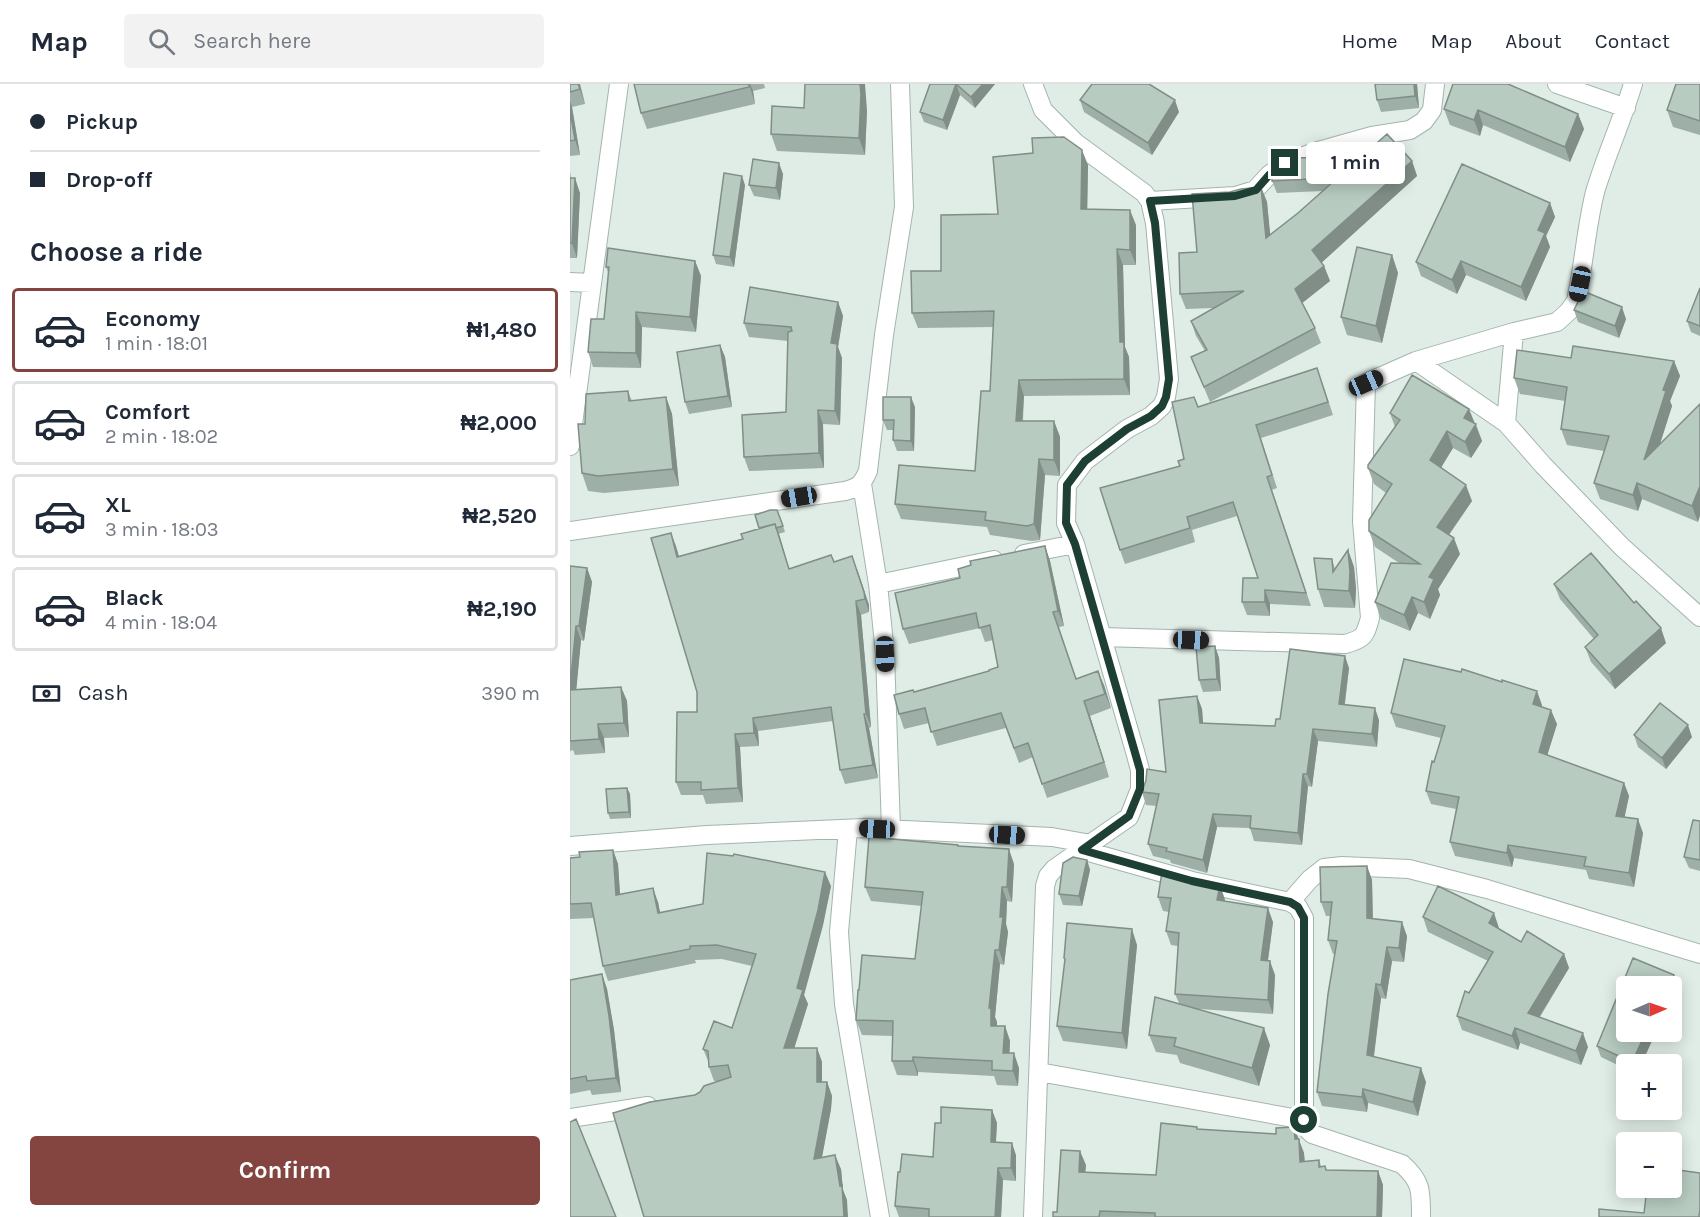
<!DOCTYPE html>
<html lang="en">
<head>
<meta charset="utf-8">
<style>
	body { margin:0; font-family:Karla,sans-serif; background:#f2f2f3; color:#1f2937; height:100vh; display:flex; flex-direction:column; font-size:22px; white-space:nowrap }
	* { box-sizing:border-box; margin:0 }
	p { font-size:20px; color:#747a83 }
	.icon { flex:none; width:33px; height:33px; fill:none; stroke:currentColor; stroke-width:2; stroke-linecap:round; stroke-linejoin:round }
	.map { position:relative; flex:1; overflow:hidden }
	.details { display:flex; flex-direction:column; background:#fff; width:570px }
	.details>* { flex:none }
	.hud { display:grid; align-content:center; height:132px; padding:0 30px; background:#fff }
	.needle { width:39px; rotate:88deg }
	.controls { position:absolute; left:1046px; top:892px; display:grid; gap:12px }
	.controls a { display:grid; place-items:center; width:66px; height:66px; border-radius:6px; background:#fff; box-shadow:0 3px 15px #0003; font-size:30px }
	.end { position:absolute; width:27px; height:27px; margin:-14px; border:8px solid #1e3f33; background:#fff; box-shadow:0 0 0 3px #fff }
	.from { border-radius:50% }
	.bubble { position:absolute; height:42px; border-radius:6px; background:#fff; box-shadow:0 3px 15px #0003; font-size:20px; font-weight:700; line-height:42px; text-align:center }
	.car { position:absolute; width:18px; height:36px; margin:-18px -9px; border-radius:8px; box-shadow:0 0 4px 2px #0007; background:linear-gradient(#222 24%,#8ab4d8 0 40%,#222 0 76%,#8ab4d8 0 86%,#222 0) }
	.hud b { display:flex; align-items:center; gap:21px; height:57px; font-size:22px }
	.hud b+b { border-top:2px solid #e0e1e3 }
	.hud i { width:15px; height:15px; background:#1f2937 }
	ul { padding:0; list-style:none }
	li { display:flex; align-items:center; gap:18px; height:84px; margin:0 12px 9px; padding:0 18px; border:3px solid #e0e1e3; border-radius:6px }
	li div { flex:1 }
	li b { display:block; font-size:22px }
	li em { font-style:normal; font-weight:700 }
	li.selected { border-color:#844540 }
	li>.icon { width:54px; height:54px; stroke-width:1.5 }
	h2 { padding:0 30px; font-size:27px; line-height:72px }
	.pay { display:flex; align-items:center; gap:15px; height:66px; padding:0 30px; font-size:22px }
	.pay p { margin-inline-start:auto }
	.primary-button { display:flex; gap:12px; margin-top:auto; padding:12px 30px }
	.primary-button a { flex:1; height:69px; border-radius:6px; background:#844540; color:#fff; font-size:24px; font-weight:700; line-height:69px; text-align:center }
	header { display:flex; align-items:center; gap:36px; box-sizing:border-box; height:84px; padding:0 30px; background:#fff; border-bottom:2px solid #e0e1e3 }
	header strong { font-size:28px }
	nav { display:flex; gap:33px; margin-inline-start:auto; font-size:21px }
	.search { width:420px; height:54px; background:#f2f2f3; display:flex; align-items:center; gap:15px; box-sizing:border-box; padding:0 21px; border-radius:6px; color:#747a83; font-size:22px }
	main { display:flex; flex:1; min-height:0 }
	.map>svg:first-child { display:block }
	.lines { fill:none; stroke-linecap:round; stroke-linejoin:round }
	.minor-casing { stroke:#a2b5ad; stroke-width:20 }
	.minor { stroke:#fff; stroke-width:18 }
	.wall { fill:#9dafa6 }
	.shaded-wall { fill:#808e87 }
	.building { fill:#b7cbc1; stroke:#808e87; stroke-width:1.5 }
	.route { stroke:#1e3f33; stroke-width:8 }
</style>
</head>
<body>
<header>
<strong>Map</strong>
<div class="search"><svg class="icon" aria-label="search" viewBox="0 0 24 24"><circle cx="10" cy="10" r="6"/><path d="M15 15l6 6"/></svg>Search here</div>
<nav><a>Home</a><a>Map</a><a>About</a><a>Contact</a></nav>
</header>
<main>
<section class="details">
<div class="hud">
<b><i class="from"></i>Pickup</b>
<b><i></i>Drop-off</b>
</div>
<h2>Choose a ride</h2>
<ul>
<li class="selected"><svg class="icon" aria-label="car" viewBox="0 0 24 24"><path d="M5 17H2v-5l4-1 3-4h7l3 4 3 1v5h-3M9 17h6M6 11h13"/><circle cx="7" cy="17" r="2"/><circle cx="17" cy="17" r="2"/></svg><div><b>Economy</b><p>1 min · 18:01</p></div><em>₦1,480</em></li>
<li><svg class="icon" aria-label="car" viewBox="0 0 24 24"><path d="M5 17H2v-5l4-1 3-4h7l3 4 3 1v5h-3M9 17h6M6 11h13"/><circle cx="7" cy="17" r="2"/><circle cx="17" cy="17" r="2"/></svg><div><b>Comfort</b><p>2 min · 18:02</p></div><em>₦2,000</em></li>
<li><svg class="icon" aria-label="car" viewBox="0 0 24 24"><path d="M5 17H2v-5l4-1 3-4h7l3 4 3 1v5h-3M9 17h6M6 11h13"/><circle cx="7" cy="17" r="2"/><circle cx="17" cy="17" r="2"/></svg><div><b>XL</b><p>3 min · 18:03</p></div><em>₦2,520</em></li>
<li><svg class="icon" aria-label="car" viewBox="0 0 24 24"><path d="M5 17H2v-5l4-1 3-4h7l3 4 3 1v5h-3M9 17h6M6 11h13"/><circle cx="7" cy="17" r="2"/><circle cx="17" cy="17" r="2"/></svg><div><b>Black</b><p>4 min · 18:04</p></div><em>₦2,190</em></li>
</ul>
<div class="pay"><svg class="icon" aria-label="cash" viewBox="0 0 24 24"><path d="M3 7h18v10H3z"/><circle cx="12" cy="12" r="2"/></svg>Cash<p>390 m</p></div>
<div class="primary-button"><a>Confirm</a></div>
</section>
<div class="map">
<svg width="1130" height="1133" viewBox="0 0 1130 1133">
	<rect width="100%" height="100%" fill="#e0ede6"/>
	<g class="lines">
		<defs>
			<path id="minor" d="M463,0L473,26L506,59L574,109L580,117L585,139L599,295L596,313L592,322L581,332L557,345L515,377L497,401L496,439L505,460L566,671L570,686V705L559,733L484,785L478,792L475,802L463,1133
				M987,0L1056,24
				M580,117L665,112L685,106L699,91L715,79L745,68L802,52L840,46L854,37L862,26L865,0
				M0,198L22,199
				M846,277L936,339L973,381L1052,463L1130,533
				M936,339L944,248
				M0,362L49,0
				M292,400L308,500L315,570L321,745
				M0,447L275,407C290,403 292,400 298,387L314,251L334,123L330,0
				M454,470L505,460
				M308,500L424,476
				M532,553L775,560C794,555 795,552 800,534L792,437L796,299L846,277L944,248L987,238L999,227L1006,217C1014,181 1016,144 1025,108C1036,71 1052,37 1063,0
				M278,745L269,848L274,920L310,1133
				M0,762L137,751L293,744L482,753L521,760
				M512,766L622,797L720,818L728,823L734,834V1036L738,1046L742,1050L832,1080C852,1098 851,1107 851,1133
				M720,818L740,795L754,784L772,782L839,785L917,805L1130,870
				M469,988L734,1036
				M0,1034L78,1022"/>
		</defs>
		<!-- minor casing -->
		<use href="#minor" class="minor-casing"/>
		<!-- minor -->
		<use href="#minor" class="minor"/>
	</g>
	<!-- wall -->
	<path class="wall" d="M0,0H10L15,20L2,23L10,71L0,72Z
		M64,0H197H194L195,4L183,7L185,20L77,45L71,29Z
		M360,0H425L405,24L390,11L377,46L354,38L350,28Z
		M805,0H847L849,24L811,28L807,16Z
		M883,0L1008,30L1014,45L1000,78L913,41L910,52L880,41L874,25Z
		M1130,0V51L1103,43L1097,26Z
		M510,16L609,28L582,71L514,28Z
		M234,24L297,26L295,71L207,67L201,50Z
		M760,73L764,85L765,97L842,77L847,92L751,178L754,182L760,197L732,219L745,244L751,259L640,318L621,273L635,267L626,252L621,237L643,224L616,225L610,210L627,168L691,103L697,118L700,151L728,129L753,107L707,109L702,97Z
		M518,81L517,125L566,141V181H553L555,263L559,273L560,311L454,312L453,337H484L490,353V392L475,391L470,456L462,457L420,451L417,443L331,435L325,420L405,387L420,307L423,243L348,244L342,229L371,187L428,130Z
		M0,87L1,94L10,109L7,174H0Z
		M213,90L210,116L184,112L179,101Z
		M175,101L164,183L146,180L143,171Z
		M980,119L985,133L976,152L980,163L956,217L896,191L887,210L851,192L846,178Z
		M822,171L828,189L812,259L777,251L771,233Z
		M125,177L131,192L126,248L72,243L71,284L23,283L18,268L34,235L39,191L36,183Z
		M1130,204V252L1121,248L1117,237Z
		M268,218L273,232L268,263L272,274L270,341L253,340L254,384L179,387L174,373L216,328L218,257L179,253L174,239Z
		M1004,226L1056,235L1049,254L1008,238Z
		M150,261L155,273L162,323L119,330L115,318Z
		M1001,274L1104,277L1110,292L1100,317L1102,322L1090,360L1130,320L1128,438L1072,415L1068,427L1030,415L1024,399L1034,367L997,361L991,345L995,317L950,310L944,294Z
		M752,298L763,331L691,354L707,404L702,406L741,522L700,520V532L677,531L672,518L688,494L667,432L622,446L625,458L555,480L550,466L614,375L628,323Z
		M58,307L62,317L96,313L102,330L109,402L34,409L18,407L12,389L15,340Z
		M345,323L344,367H327L323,356V346H317L313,336Z
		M820,329L904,340H906L912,357L901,374L883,364L871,383L902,417L879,451L890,470L868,505L870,511L860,535L848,529L840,547L811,535L805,518L829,479L805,463L799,447L816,409L804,400L798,384L825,343Z
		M210,432L215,448L208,450L219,485L264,478L287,485L299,521V528L291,531L301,643L299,644L308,694L275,700L270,686L263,637L188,647L189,662L170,663L173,718L136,720L133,711H111L106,698L127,628V608L106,462L109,472L173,455Z
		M475,462L480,477L494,542L489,543L506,595L534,601L541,624L520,632L539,693L477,714L463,673L449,679L436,644L367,662L359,639L334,645L329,630L344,608L419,587L428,583L423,556L415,558L410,544L339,560L333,545L390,494Z
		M778,466L784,483L786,505L785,524L754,523L748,505L762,475L765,485Z
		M0,482L17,484L22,498L14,557L11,556L6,605L51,603L57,617L59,653L34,654L35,669L5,671L3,666L0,667Z
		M984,500L1096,559L1045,605L1021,578L1015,563L1024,555L990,515Z
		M645,562L649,574L651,607L633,608L629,596Z
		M779,584L775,620L809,636L807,663L748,657L742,703L738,702L732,761L684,757L680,744L647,743L637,789L601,779L600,776L583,772L578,760L587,722L576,721L572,708L596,688L627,612L632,625L633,639L705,642L710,635Z
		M972,621L971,623L987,640L977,671L1054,699L1059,712L1054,733L1073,749L1064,803L1019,795L1016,786L944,774L942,783L885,772L880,758L886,725L861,720L856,707L871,654L826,643L821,629Z
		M1064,651L1122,653L1096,685L1068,663Z
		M57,704L60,710L61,734L40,735L38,729Z
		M1130,737V787L1119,784L1114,773Z
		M389,762L444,780L442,818L437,817L436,840L438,848L434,881L430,880L425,933L427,938V942H435L440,957L439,969L449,984L448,1002L427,1001L424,992L348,988V992L327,991L322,977V952L292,951L286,936L345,875L352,822L301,817L295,803Z
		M43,766L48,780L50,810L88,818L90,829L261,802L253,841L234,911L238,920L224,964H247L252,978V998H257L262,1012L261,1025L252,1073L271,1085L273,1106L277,1116L125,1011L149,997H144L139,983V979L133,965L162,944L182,882L152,875L125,876L126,879L38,897L33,882L24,834L0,835V774L10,773Z
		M517,776L520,786L512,822L493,821L489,810Z
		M797,782L802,796L803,834L837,852L834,878L822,877L816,915L811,914L804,973L856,998L848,1032L798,1019L797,1028L752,1022L747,1008L765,870H763L758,856L760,832H756L751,818Z
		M650,801L655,816V817L703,838L698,877L705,891L703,930L629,925L700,961L689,1002L610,979L607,971L586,968L579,951L609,919L605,910L608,862L601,861L596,847L599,828L593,827L588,813Z
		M853,833L929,844H928L951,858L994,870L999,884L970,933L1018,963L1011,981L950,959L948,966L892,946L887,932L918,877L858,848Z
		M567,861L557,965L493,957L487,942L495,877L494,874Z
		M32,890L37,905L44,946L51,1008L22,1011L20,1006L0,1010V896Z
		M1104,891L1108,903L1101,921V903L1056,948H1090L1089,952L1085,950L1071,981H1056V985L1031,973L1027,962Z
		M422,1026L427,1039L426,1058L446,1071V1097L433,1096L431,1133H329L325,1122L330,1088L363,1073L371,1039Z
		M724,1043L734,1069L735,1077L749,1076L751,1082L757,1086L808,1087L813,1101L812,1133H483L487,1128L516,1081L515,1088L586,1091L628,1045L706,1050Z"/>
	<!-- shaded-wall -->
	<path class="shaded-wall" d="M8,0H10V1L15,20Z
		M179,0H180L183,7L185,20Z
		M290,0H295L297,26L295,71L289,54Z
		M386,0L390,11L377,46L373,36Z
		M413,0H425L405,24L401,13Z
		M844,0H847L849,24L845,12Z
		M605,16L609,28L582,71L578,59Z
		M0,17L2,23L10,71L5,56L0,27Z
		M908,26L913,41L910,52L904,36Z
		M1008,30L1014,45L1000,78L995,63Z
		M512,66L518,81L517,141L511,125Z
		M760,73L764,85L765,106L761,94Z
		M842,77L847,92L748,182L742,166Z
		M209,79L213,90L210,116L206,104Z
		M172,92L175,101L164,183L160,173Z
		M5,94L10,109L7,174L2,159Z
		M691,103L697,118L702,169L696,154Z
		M980,119L985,133L976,152L980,163L956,217L951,203L968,146Z
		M560,126L566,141V181L560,166Z
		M547,165L553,181L555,263L559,273L560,311L554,295L550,258Z
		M822,171L828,189L812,259L806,242Z
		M125,177L131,192L126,248L120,233Z
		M891,177L896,191L887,210L882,196Z
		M754,182L760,197L731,220L725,205Z
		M268,218L273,232L268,263L272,274L270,341L265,327L261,259Z
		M1052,223L1056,235L1049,254L1045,242Z
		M66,228L72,243L71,284L66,269Z
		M150,261L155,273L162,323L158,312Z
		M1104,277L1110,292L1100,317L1102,322L1080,391L1074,376L1093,306Z
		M449,296L454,312L451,353L446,337Z
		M96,313L102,330L109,402L103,385Z
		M341,313L345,323L344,367L341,357Z
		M899,325L912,357L901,374L895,358L894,334Z
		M248,326L253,340L254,384L249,369Z
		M484,337L490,353V392L484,376Z
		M877,347L883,364L866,392L860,376Z
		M469,375L475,391L470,456L464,440Z
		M1067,399L1072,415L1068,427L1063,411Z
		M896,401L902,417L873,459L867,443Z
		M1130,402V432L1128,438L1122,422Z
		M205,440L210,453L223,499L219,485Z
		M101,449L106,462L112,486L107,473Z
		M884,454L890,470L868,505L870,511L860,535L854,518L859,493Z
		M475,462L480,477L494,542L488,527Z
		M778,466L784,483L786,505L785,524L779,507Z
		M17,484L22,498L14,557L9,542Z
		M287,485L299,521V528L295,515Z
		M695,506L700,520V532L695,518Z
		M842,513L848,529L840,547L834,531Z
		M286,517L291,531L301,643L296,630Z
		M6,542L11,556L5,620L0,606Z
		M1091,544L1096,559L1045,605L1039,590Z
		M645,562L649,574L651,607L647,595Z
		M775,572L779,584L773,632L769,620Z
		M528,587L534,601L541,624L535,610Z
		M51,603L57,617L59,653L54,639Z
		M967,607L972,621L968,634L963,620Z
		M627,612L632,625L634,651L630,639Z
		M514,617L520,632L539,693L534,678Z
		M805,624L809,636L807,663L802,650Z
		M981,626L987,640L974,682L969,668Z
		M294,630L299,644L308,694L303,681Z
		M183,634L188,647L189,662L184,649Z
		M28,640L34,654L35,669L29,655Z
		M1118,641L1122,653L1096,685L1092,674Z
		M743,645L748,657L742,703L737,690Z
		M165,650L170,663L173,718L168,704Z
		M733,690L738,702L732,761L728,749Z
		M1054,699L1059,712L1052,746L1046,732Z
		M57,704L60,710L61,734L59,728Z
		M643,730L647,743L637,789L633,776Z
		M1068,735L1073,749L1064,803L1059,789Z
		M938,761L944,774L942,783L937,769Z
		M439,765L444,780L442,818L437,803Z
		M43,766L48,780L51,825L46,811Z
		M517,776L520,786L512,822L509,812Z
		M797,782L802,796L803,848L797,834Z
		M255,788L261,802L253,841L234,911L238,920L220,978L214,964L227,904Z
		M650,801L655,816L652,830L647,816Z
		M432,803L437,817L436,840L438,848L434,881L429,866L430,833Z
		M83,804L88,818L93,843L88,829Z
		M698,824L703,838L696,890L691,876Z
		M924,829L929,844L924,853L919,839Z
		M832,838L837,852L834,878L829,864Z
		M562,845L567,861L557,965L552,949Z
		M817,863L822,877L816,915L811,901Z
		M425,866L430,880L425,933L427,938L426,956L421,942L419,924Z
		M994,870L999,884L963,943L958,929Z
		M700,877L705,891L703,930L698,916Z
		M32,890L37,905L44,946L51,1008L46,994Z
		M1104,891L1108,903L1101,921V903H1099Z
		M806,900L811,914L802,986L797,971Z
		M435,942L440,957L439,983L433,969Z
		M694,944L700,961L689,1002L682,984Z
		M945,944L950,959L948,966L942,952Z
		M1076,948H1084L1085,950L1071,981H1063L1062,978Z
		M1013,949L1018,963L1011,981L1006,967Z
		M247,964L252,978V1012L247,998Z
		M444,969L449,984L448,1002L443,987Z
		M343,973L348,988V992L343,977Z
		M851,984L856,998L848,1032L843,1018Z
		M257,998L262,1012L261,1025L249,1089L244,1075Z
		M793,1005L798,1019L797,1028L792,1013Z
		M422,1026L427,1039L425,1071L421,1058Z
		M724,1043L734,1069L735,1092L730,1078L725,1055Z
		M442,1059L446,1071V1097L441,1084Z
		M510,1067L516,1081L514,1102L509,1088Z
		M265,1071L271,1085L273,1106L277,1116L278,1133H274Z
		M428,1084L433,1096L431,1133H425Z
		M808,1087L813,1101L812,1133H807Z"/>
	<!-- building -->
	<path class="building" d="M0,0H8L10,5L0,8Z
		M64,0H179V3L71,29Z
		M235,0H290L291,10L289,54L201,50L202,22L234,24Z
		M360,0H413L401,13L386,0L373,36L350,28Z
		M522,0H579L605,16L578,59L510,16Z
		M805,0H844L845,12L807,16Z
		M883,0H938L1008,30L995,63L908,26L904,36L874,25Z
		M1106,0H1130V37L1097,26Z
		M0,27L5,56L0,57Z
		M817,50L842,77L742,166L754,182L725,205L745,244L634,303L621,273L637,266L621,237L674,207L610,210L609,169L627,168L622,110L660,108L671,105L691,103L696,154L728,129Z
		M494,53L512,66L511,125L560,126V166L547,165L550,258H554V295L449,296L446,337H484V376L469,375L464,440L457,442L415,436L416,428L325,420L329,381L405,387L411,307H420L424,227L342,229L341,187H371V131L428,130L423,73L463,69L462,54Z
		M760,73L761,94L702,97V88L716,77L724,74Z
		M183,75L209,79L206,104L179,101Z
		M892,80L980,119L968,146L975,149L951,203L891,177L882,196L846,178Z
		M154,89L172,92L160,173L143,171Z
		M0,94H5L2,159H0Z
		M787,163L822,171L806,242L771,233Z
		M38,164L125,177L120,233L66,228V269L18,268L21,235H34L39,183H36Z
		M180,203L268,218L261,259L267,260L265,327L248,326L249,369L174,373L172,331L216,328L218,248L222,247L221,243L174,239Z
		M1130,204V242L1117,237Z
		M1013,207L1052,223L1045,242L1004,226Z
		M150,261L158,312L115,318L107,268Z
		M1003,262L1104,277L1093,306L1096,307L1074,376L1130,320V402L1122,422L1067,399L1063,411L1024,399L1039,352L991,345L997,303L944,294L947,266L1001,274Z
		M747,284L758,318L686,341L702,391L697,393L736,509L695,506V518H672L673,494H688L663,418L617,433L620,444L550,466L530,404L610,382L608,377L614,375L602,318L624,313L628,323Z
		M842,291L899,325L894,334L906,340L895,358L877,347L860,376L896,401L867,443L884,454L859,493L864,495L854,518L842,513L834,531L805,518L821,479L850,480L799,447V436L822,400L798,384V381L830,336L820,329Z
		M58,307L59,317L96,313L103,385L28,392L12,389L8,340H15L16,310Z
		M313,313H341V357L323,356L324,336H313Z
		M200,426H207L213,442L206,444L205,440L189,444L185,431Z
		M205,440L219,485L261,471L264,478L282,472L294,508L295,515L286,517L296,630H294L303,681L270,686L261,623L183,634L184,649L165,650L168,704L131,706V698H106L107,628H127V608L81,454L101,449L107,473L173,455L171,450Z
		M475,462L488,527L483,528L506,595L528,587L535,610L514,617L534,678L472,700L458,659L444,664L431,629L361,648L355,624L329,630L324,611L343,606L344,608L419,587V586L428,583L420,541L409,544L406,529L333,545L325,509L390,494L388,485L401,481L400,477Z
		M778,466L780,488L779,507L748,505L744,474L762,475L763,488Z
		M1021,469L1064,519L1066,517L1091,544L1039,590L1015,563L1028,551L984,500Z
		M0,482L17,484L9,542H6L0,603Z
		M645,562L647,595L629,596L626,563Z
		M720,565L775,572L769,620L805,624L802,650L743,645L737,690H733L728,749L680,744L681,732L643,730L633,776L596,767L597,764L578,760L589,710L572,708L576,696L577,685L596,688L589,616L627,612L630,639L705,642L706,635H710Z
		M834,575L891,588L892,585L932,598V596L967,607L963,620L981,626L969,668L1054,699L1046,732L1068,735L1059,789L1014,782L1016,773L938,761L937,769L880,758L889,713L856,707L862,677L864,678L875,642L821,629Z
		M51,603L54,639L28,640L29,655L0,657V606Z
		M1090,619L1118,641L1092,674L1064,651Z
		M57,704L59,728L38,729L36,705Z
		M1123,736L1130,737V776L1114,773Z
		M299,753L388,761V762L439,765L437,803H432L430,833H433L429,866H425L419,924H421V942H435L433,969H444L443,987L422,986V977L343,973V977H322L323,937L286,936L288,906H289L292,871L345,875L353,808L295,803Z
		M43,766L46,811L83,804L88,829L133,820L137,769L163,772L164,770L255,788L248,826L227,904L233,906L214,964H247V998H257L256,1010L244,1075L265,1071L270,1102L272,1101L274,1133H74L43,1029L80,1018L125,1011L130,1008L134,1002L161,993L158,981L139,983L138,967L133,965L144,937L162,944L186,870L147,861L120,862V865L33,882L21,819L0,820V774L10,773L9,768Z
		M503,773L517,776L509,812L489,810L493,779Z
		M797,782V834L832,838L829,864L817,863L811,901L806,900L797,971L851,984L843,1018L793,1005L792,1013L747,1008L758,910L767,857L758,856L762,818H751L750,783Z
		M592,788L650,801L647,816L698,824L691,876L700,877L698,916L605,910L609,849L596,847L601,814L588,813Z
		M868,802L924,829L919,839L951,858L957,847L994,870L958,929L1013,949L1006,967L945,944L942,952L887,932L895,907L899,909L923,868L853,833Z
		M497,839L562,845L552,949L487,942L495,875L494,874Z
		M1063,874L1104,891L1099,903H1056V948H1076L1062,978L1027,962Z
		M32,890L39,932L46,994L17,997L16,992L0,995V896Z
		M585,913L694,944L682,984L604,962L606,954L579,951Z
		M371,1023L422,1026L421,1058L442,1059L441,1084H428L425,1133H359V1125L325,1122L328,1088H330L332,1070L363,1073L365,1039H371Z
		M6,1035L46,1133H0V1038Z
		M591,1039L627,1043V1045L706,1050V1044L724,1043L725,1055H729L730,1078L749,1076V1083L755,1082L756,1086L808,1087L807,1133H585V1129L530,1127L529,1133H483V1128H487L491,1066L510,1067L509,1088L586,1091Z
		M1101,1085L1130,1089V1125L1129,1132L1130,1133H1029V1125L1074,1129L1077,1104H1101Z"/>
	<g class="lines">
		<!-- route -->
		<path class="route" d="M715,79L699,91L686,106L665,112L580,117L585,139L599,295L596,313L592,322L581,332L557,345L515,377L497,401L496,439L505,460L570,686V705L559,732L512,766L622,797L720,818L728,823L734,834V1036"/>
	</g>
</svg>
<div class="controls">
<a><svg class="needle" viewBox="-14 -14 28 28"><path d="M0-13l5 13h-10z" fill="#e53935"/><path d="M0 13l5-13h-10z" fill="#747a83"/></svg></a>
<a>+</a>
<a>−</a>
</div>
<i class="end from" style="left:734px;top:1036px"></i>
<i class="end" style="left:715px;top:79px"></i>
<div class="bubble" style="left:736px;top:58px;width:99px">1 min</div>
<i class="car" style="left:1010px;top:200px;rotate:192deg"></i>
<i class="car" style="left:796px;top:299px;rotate:66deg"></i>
<i class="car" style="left:229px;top:413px;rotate:261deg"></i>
<i class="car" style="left:621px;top:556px;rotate:92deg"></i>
<i class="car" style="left:315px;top:570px;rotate:178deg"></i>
<i class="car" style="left:307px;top:745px;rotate:272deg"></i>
<i class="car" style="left:437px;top:751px;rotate:93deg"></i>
</div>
</main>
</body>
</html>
